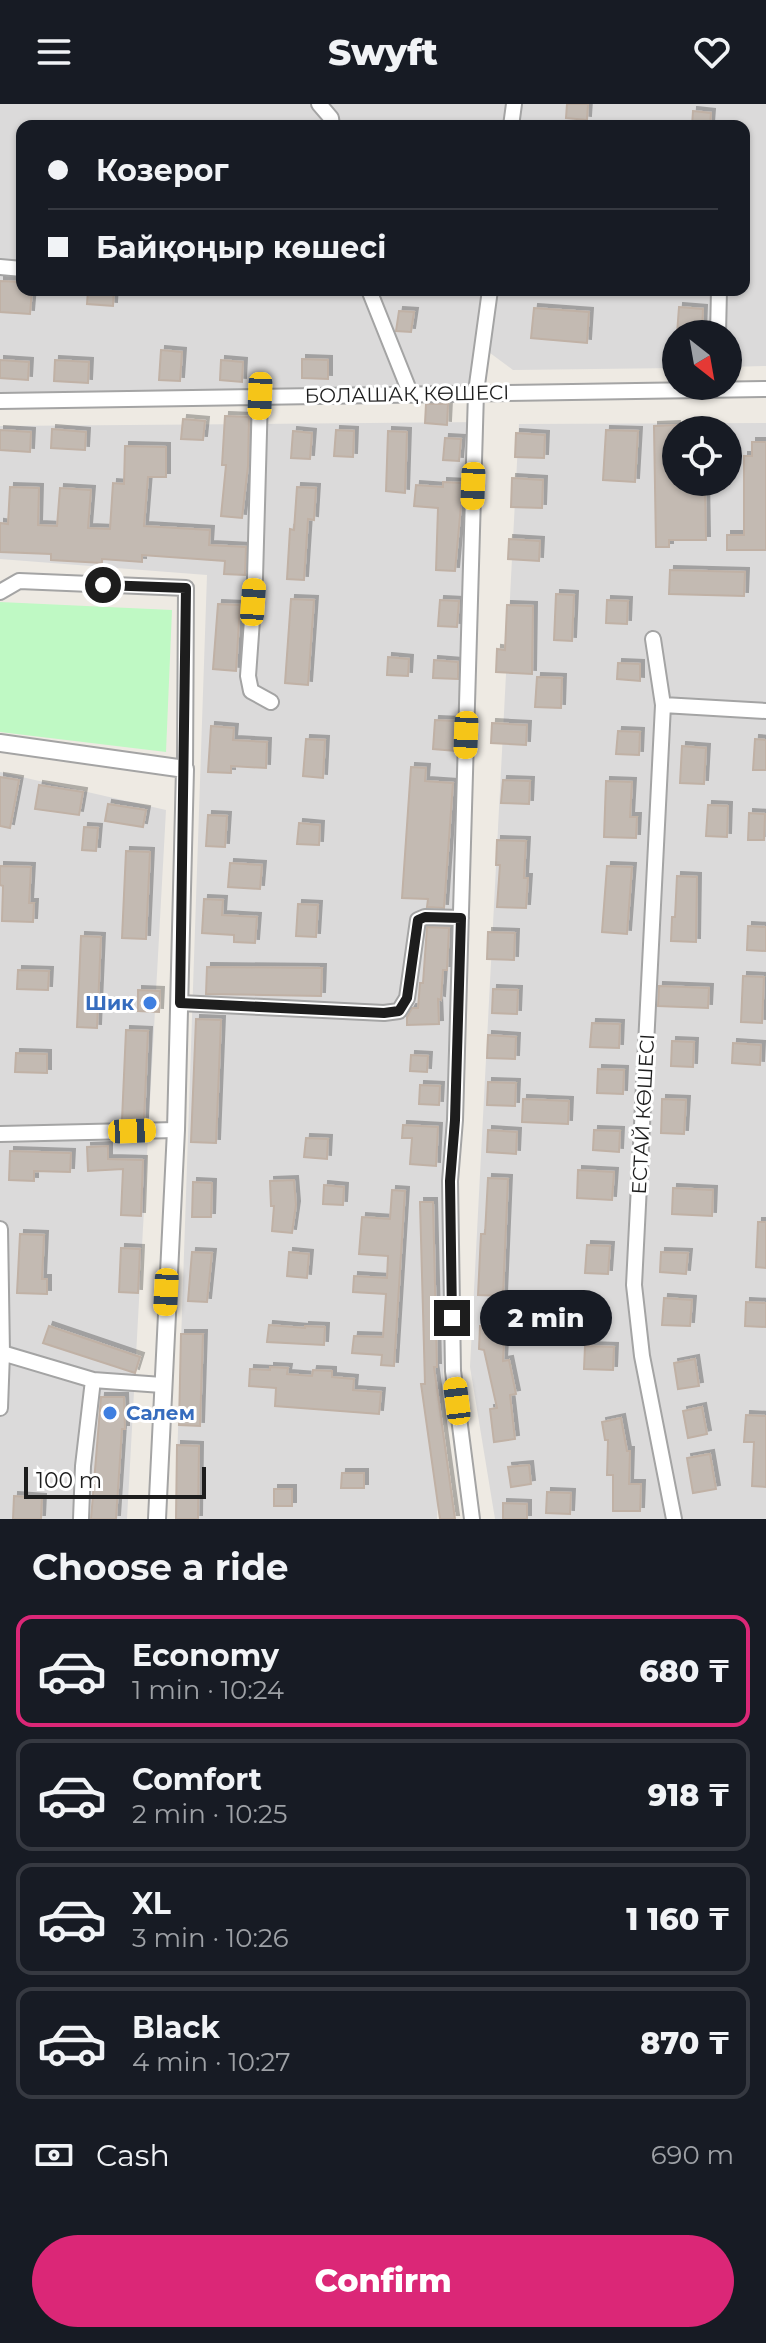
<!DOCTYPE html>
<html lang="en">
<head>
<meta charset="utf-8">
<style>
	body { margin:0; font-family:Montserrat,sans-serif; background:#242831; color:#f1f3f6; height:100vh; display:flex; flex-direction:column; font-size:30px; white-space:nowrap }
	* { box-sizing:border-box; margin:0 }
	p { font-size:26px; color:#9ea1a6 }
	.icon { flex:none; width:44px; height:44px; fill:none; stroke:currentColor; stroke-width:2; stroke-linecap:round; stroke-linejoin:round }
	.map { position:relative; height:1415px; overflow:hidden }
	.sheet { display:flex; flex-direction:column; background:#171b24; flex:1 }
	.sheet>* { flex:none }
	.guide { position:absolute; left:16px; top:16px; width:734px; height:176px; border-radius:16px; box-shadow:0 2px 6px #0004; display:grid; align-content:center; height:176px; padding:0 32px; background:#171b24 }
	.needle { width:52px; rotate:149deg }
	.controls { position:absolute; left:662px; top:216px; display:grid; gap:16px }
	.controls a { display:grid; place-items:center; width:80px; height:80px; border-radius:50%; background:#171b24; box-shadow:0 2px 6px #0004; font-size:40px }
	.scale { position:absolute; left:24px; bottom:20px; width:182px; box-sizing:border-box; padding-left:8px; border:4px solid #1d1d1d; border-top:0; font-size:22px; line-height:28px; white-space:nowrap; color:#1d1d1d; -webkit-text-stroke:6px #fff; paint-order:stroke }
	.end { position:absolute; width:36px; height:36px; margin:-18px; border:10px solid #1d1d1d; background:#fff; box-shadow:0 0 0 4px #fff }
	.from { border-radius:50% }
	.bubble { position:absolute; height:56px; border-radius:28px; background:#171b24; box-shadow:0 2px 6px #0004; font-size:26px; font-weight:800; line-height:56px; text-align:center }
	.car { position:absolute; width:24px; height:48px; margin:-24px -12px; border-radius:10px; box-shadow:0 0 6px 2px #0007; background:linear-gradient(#f5c518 24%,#345 0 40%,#f5c518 0 76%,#345 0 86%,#f5c518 0) }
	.guide b { display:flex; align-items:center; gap:28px; height:76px; font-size:30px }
	.guide b+b { border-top:2px solid #363941 }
	.guide i { width:20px; height:20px; background:#f1f3f6 }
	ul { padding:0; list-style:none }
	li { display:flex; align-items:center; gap:24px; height:112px; margin:0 16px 12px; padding:0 16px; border:4px solid #363941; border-radius:16px }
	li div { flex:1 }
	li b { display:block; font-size:30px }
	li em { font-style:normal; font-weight:800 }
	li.active { border-color:#db2777 }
	li>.icon { width:72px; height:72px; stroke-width:1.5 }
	h2 { padding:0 32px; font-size:36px; line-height:96px }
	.pay { display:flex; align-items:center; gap:20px; height:88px; padding:0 32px; font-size:30px }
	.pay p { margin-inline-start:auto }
	.cta { display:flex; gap:16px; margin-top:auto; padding:16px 32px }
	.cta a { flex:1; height:92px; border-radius:48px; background:#db2777; color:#fff; font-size:32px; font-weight:800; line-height:92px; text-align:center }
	header { display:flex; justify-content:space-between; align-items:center; height:104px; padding:0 32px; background:#171b24; font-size:36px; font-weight:800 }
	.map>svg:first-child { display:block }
	.residential { fill:#dbdada; fill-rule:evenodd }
	.park { fill:#bff9c4 }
	.building { fill:#c3bab2; stroke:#c0b1a5; stroke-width:2; filter:url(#shadow) }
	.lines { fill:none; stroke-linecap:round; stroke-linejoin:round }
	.minor-casing { stroke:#a4a4a4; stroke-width:18 }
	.tertiary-casing { stroke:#a4a4a4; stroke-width:20 }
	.minor { stroke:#fff; stroke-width:14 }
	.tertiary { stroke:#fff; stroke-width:16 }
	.route { stroke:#1d1d1d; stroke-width:10 }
	.shop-dot { fill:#3f7fe0; stroke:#fff; stroke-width:3 }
	.labels { text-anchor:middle; stroke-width:6; stroke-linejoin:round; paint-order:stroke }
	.street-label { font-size:20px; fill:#1d1d1d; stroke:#fff }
	.shop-label { font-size:20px; font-weight:bold; fill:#366cbe; stroke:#fff; text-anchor:end }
</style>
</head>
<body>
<header><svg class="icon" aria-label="menu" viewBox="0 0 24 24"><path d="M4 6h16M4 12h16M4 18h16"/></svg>Swyft<svg class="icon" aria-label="heart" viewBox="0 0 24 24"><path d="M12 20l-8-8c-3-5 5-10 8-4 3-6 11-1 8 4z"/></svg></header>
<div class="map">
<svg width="766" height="1415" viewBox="0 0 766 1415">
	<defs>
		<filter id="shadow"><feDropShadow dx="4" dy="-4" stdDeviation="0" flood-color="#0004"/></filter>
	</defs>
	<rect width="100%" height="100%" fill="#eeeae3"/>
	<!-- residential -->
	<path class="residential" d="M0,0H766V262L728,263V230H676V264L513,266L486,246L479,281L0,289ZM22,22H744V186H22Z
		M484,318L437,1415H175L207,471L0,455V322Z
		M766,319V1415H495L470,1263L519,320ZM676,326H728V378H676Z
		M0,668L166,706L127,1415H0Z"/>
	<!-- park -->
	<path class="park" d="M0,498L172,506L166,648L0,628Z"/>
	<!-- building -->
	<path class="building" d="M567,0H588L587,16L566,14Z
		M693,7L711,9L710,22H692Z
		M0,177L22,178V186H32L30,210L0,208Z
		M88,186H114L113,202L87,200Z
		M679,203L703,205L702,230H677Z
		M534,204L589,208L587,239L531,234Z
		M399,207L414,208L411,228L396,227Z
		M161,246L182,248L180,277L159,276Z
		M302,255L328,256V275L302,274Z
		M0,256L29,258L28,276L0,274Z
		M55,256L89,258L88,279L54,277Z
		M221,256L243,258L242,278L220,276Z
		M426,300H448L447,321L425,319Z
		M225,312L249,313L248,362L242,414L221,412L226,361H222Z
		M183,315L205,317L203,336L181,335Z
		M676,321V378H705L706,436H669V443H656L654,322Z
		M52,325L86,328L85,346L51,344Z
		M0,326L31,328L30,348L0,346Z
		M336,326L354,327L353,353L334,352Z
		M606,326L638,327L635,378L603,376Z
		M293,327L312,329L310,355L291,354Z
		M388,327L407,328L405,389L386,387Z
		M516,329L545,331L544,354L515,353Z
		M445,334L461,335L459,357L443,356Z
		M752,338H766V446H727V431H744V352H752Z
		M125,342L166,343V373H148L144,422L210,426L209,441L246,443L245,471L224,470L225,457L142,451V458L102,455V459L51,456V450L0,448V419L8,420L10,383L39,384L38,421L57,422L60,384L91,386L88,424L110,425L113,379L124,380Z
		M512,374L543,376L542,404L511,403Z
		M443,378L463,379L455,467L436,466L438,404L414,402L416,381L443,383Z
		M297,383L316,384L314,416L308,415L304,476L287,475L290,425L294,426Z
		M509,435L540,437L539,457L508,455Z
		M670,466L745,468L744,492L669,490Z
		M556,490L574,491L572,537L554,536Z
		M291,495L314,496L308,581L285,579Z
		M440,496L459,497L457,523L438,522Z
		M607,496L628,497L627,520L606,519Z
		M218,500L240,501L236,567L213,565Z
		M507,501L533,502L532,570L496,568L497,545L505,546Z
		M388,553L409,555L408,572L387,571Z
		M434,556L458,558V575L433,574Z
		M618,559L640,560V577L617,575Z
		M537,573L562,574L561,604L535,603Z
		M435,616L456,617V647L433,645Z
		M492,619L527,621L526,641L491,639Z
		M211,622L234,624L233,636L267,638L266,664L231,662V669L208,668Z
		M618,627L640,628L639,651L616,650Z
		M306,635L325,636L323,674L303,672Z
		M755,635L766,636V666H753Z
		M682,642L706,644L704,680L680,679Z
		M411,663L426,664L425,677L453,679L444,804L427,803L428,795L402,794Z
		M0,673L19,676L10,724L0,722Z
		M503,676L530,677L529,700L501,699Z
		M606,677L632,678L630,713H637L636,734L604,733Z
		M39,681L83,688L79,711L35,705Z
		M108,700L146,706L143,723L105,717Z
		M708,701L728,702L727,733L706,732Z
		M749,709L765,710L764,736H748Z
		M208,711L227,712L225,743L206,742Z
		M299,719L320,721L319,741L297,740Z
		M84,723L98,724L96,747L82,746Z
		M497,736L526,737L524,774H528L526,804L497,803L500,761H496Z
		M126,747L150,748L146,835L122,834Z
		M230,759L262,761L260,785L228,783Z
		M0,762L31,763L29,799H34L33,818L2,817L3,782L0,781Z
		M607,762L632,763L627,830L602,828Z
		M677,772L697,773L696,838L671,837L672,813H675Z
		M204,795L223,796L222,811L257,813L255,839L234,838V831L202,829Z
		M298,800L318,801L316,833L296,832Z
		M748,822L766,823V847L747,846Z
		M427,823L449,824L447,866H443L441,896L438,895L439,920L407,921V913L412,904H418L420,879H423Z
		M488,828L515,829L514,856L487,855Z
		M81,832L101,833L97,924L77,923Z
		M207,863L322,864L321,892L206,890Z
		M18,866L49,867L48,886L17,885Z
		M743,872L764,873L762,919L741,918Z
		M659,882L709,884L708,904L658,902Z
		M493,885L518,886L517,910L492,909Z
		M138,886L160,887L159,908L138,907Z
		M196,915L221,916L216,1039L191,1038Z
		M592,919L620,920L619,944L590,943Z
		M126,926L148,927L144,1017L122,1016Z
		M488,931L516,933L515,955L487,954Z
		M672,937L694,938L693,963L671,962Z
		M733,939L761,941L760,961L732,959Z
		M16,949L47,950V969L15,968Z
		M411,951L428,952L427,968L410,967Z
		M598,965L624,966L623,990L597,989Z
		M488,978L516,979L515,1002L487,1001Z
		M420,981L440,982L439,1001L419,1000Z
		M523,995L569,997L568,1020L522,1018Z
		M662,995L686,996L684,1030L661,1029Z
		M403,1021L438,1023L436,1062L410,1060L412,1034H402Z
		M488,1026L517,1028L516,1050L487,1048Z
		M594,1026L620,1027L619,1048L593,1046Z
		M306,1034L328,1035L327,1055L304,1053Z
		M108,1042V1055L143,1056L141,1112L121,1111L123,1065L88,1067L87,1043Z
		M10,1047L71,1049L70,1068L34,1067V1077L9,1076Z
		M578,1066L614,1068L612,1096L577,1094Z
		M488,1074L508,1075L503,1192L478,1191L481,1130H485Z
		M294,1076L296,1101L292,1129L272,1127L274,1102H271L270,1077Z
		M193,1078L212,1079L211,1113H192Z
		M324,1081L344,1083L343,1101L323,1100Z
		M673,1084L713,1086L712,1112L672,1110Z
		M392,1086L405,1087L394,1262L381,1261L382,1251L352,1249L354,1232L383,1233L386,1190L353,1188L354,1172L387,1174L388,1152L359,1150L362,1113L390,1115Z
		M420,1098H433L437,1263H434L455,1415H440L421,1280H425Z
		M758,1118H766V1164L756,1163Z
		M20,1130L44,1131L42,1175H47V1190L17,1189Z
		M587,1141L610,1142L608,1170L585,1169Z
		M121,1144L140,1145L138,1189L119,1188Z
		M192,1148L212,1149L207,1198L188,1197Z
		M289,1148L309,1150L307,1174L287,1172Z
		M661,1148L688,1149L686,1170L660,1168Z
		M664,1194L692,1196L690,1222L662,1221Z
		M746,1198L766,1199V1223L745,1222Z
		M269,1221L305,1224V1222L325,1223L324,1241L267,1238Z
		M49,1222L140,1253L135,1269L43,1239Z
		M480,1222L505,1224L503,1257L509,1256L516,1290L510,1291L515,1335L494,1338L490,1305L497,1304L484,1246L479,1245Z
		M181,1230H203L200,1322L179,1321Z
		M585,1242L614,1243L613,1266L584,1265Z
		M695,1255L699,1282L678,1285L674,1259Z
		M270,1263L288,1264L287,1270L312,1272L313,1266L332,1267V1273L354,1275L353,1286L381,1288L379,1310L275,1302L276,1284L249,1282L250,1265L270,1266Z
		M101,1293H124L125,1325H122L116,1415H91Z
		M702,1303L707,1330L688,1334L683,1307Z
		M746,1311L766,1312V1383L752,1382L754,1338H744Z
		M621,1314L627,1347H630L629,1380H641L640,1407H613V1371H607L608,1336H605L602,1318Z
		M177,1341L199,1342L198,1415H176Z
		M710,1350L716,1385L693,1389L687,1354Z
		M529,1361L531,1380L511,1383L508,1363Z
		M342,1369H364V1384H341Z
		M274,1385H292V1402H274Z
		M547,1388L571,1389L570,1410L546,1409Z
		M14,1392L42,1394L41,1415H13Z
		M503,1399L527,1400V1415H503Z"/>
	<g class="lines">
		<defs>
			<path id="minor" d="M319,0L331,14L332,22
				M511,22L514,0
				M0,163L22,165
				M369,186L411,291
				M718,230L719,186
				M260,292L255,474L248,572L251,587L271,598
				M0,297L766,285
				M0,488L19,477L186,484L185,665
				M653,535L663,601L634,1181L642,1252L674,1415
				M663,601L766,607
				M180,899L384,909L399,907L407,894L418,816L425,813L461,814
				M0,1030L176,1026
				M0,1125L2,1249L0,1304
				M2,1249L93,1276L162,1281
				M81,1415L83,1362L93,1276
				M472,1415L453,1267L450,1077L455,1016L476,288L490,186"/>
			<path id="tertiary" d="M0,639L185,665L176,1026L157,1415"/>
		</defs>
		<!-- minor casing -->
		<use href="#minor" class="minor-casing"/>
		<!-- tertiary casing -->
		<use href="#tertiary" class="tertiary-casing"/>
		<!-- minor -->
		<use href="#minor" class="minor"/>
		<!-- tertiary -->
		<use href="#tertiary" class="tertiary"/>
	</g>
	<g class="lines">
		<!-- route -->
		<path class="route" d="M103,481L186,484L180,899L384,909L399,907L407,894L418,816L425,813L461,814L455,1016L450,1077L452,1214"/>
	</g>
	<!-- markers -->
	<g class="shop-dot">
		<circle cx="150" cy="899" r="8"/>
		<circle cx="110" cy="1309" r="8"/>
	</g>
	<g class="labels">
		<!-- street labels -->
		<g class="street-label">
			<text transform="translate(407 290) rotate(-1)" y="7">БОЛАШАҚ КӨШЕСІ</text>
			<text transform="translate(643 1010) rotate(-87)" y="7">ЕСТАЙ КӨШЕСІ</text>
		</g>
		<!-- shop labels -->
		<g class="shop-label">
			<text x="134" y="906">Шик</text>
			<text x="126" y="1316" text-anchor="start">Салем</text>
		</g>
	</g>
</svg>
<div class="controls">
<a><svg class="needle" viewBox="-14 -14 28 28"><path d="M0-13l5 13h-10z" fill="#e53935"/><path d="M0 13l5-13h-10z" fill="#9ea1a6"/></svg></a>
<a><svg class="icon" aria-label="locate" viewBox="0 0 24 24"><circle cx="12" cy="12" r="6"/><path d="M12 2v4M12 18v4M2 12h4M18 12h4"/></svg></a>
</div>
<div class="scale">100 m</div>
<i class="end from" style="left:103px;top:481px"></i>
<i class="end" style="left:452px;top:1214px"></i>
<div class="bubble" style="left:480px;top:1186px;width:132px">2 min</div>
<i class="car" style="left:260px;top:292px;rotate:182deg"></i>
<i class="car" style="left:473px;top:382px;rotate:182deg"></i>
<i class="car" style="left:253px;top:498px;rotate:4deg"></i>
<i class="car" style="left:466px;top:631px;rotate:182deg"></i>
<i class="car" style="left:132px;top:1027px;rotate:88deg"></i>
<i class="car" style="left:166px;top:1188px;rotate:183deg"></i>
<i class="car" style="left:457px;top:1297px;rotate:353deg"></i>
<div class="guide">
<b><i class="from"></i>Козерог</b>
<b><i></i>Байқоңыр көшесі</b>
</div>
</div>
<section class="sheet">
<h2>Choose a ride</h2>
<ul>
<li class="active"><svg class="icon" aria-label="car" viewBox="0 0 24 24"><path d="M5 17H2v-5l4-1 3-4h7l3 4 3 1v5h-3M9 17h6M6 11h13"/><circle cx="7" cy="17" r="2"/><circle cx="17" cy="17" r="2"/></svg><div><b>Economy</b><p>1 min · 10:24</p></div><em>680 ₸</em></li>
<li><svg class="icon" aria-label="car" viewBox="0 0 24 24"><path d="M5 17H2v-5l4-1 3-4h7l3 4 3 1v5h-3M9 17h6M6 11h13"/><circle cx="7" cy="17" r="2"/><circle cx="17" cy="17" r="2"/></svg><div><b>Comfort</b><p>2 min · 10:25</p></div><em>918 ₸</em></li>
<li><svg class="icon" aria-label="car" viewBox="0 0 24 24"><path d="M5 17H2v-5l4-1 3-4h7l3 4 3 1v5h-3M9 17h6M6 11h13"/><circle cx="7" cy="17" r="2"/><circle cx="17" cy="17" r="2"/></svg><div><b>XL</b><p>3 min · 10:26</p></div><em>1 160 ₸</em></li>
<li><svg class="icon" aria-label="car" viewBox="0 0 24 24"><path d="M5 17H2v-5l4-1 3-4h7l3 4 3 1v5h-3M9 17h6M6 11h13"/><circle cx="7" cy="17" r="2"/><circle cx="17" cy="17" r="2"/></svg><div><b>Black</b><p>4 min · 10:27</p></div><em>870 ₸</em></li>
</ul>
<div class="pay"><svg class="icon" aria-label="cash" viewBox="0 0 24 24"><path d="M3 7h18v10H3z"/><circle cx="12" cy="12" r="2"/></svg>Cash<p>690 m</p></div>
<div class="cta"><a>Confirm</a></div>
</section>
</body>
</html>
